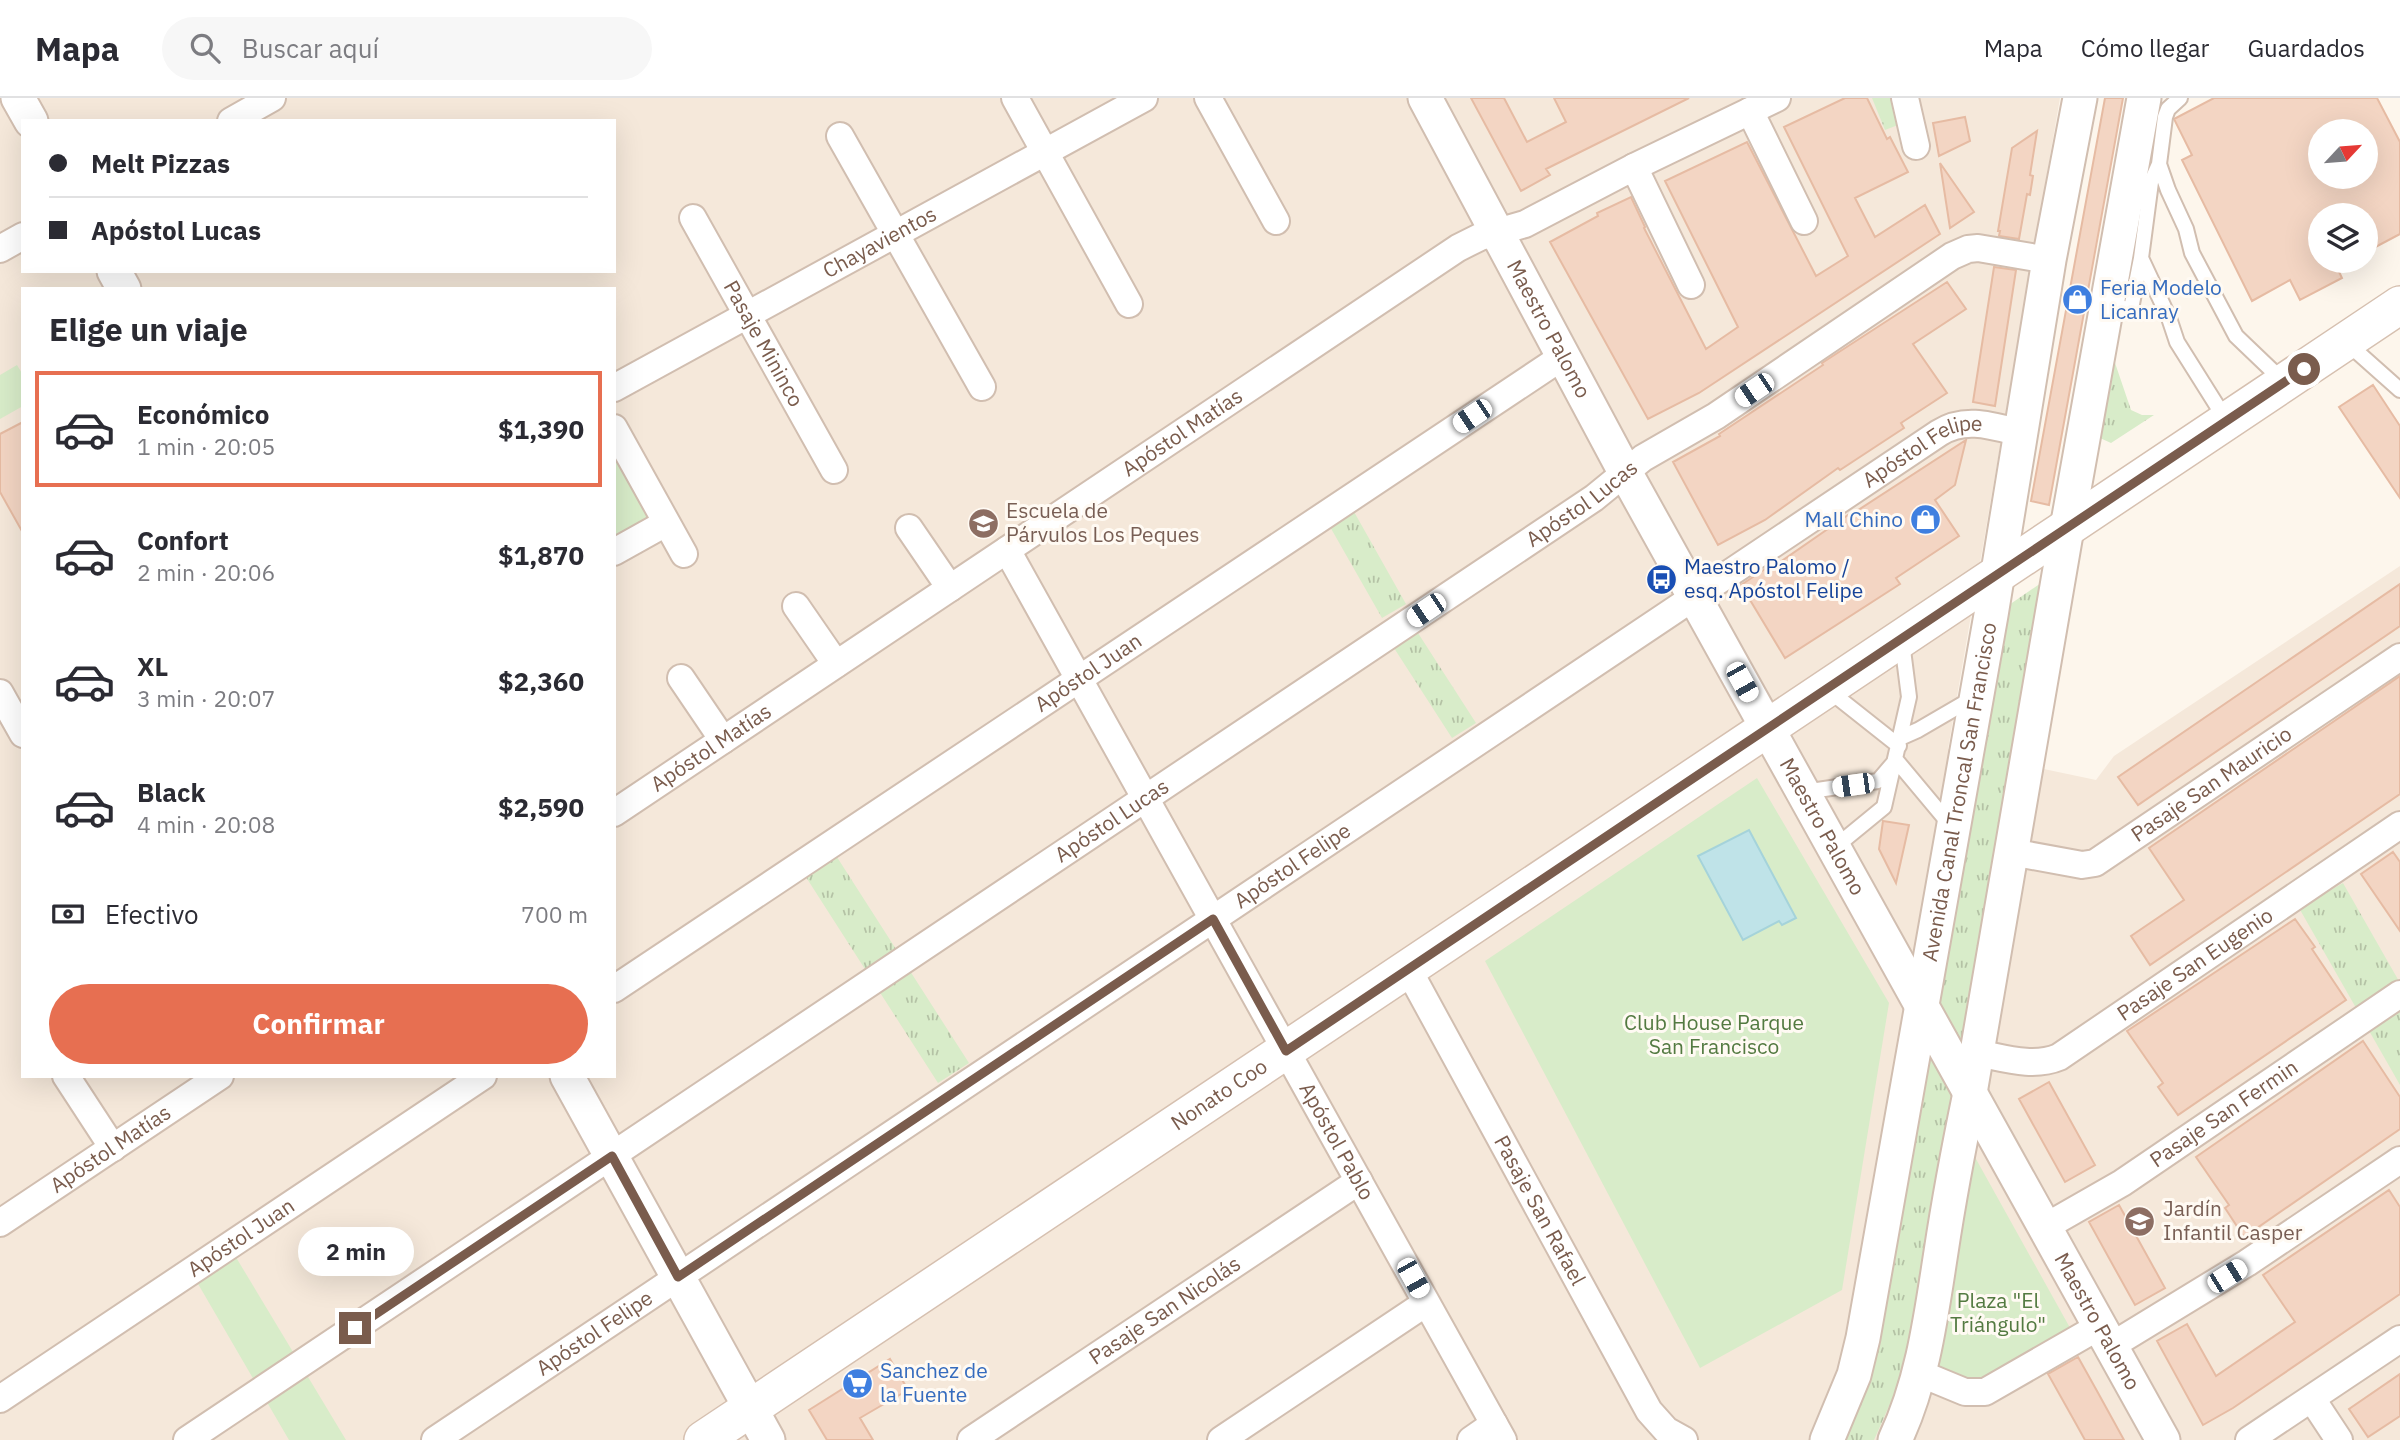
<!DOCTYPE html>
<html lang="es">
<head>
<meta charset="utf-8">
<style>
	body { margin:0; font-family:"IBM Plex Sans",sans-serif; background:#f7f7f7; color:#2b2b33; height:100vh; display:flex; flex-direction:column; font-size:26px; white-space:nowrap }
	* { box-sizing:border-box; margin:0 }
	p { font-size:23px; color:#7c7c81 }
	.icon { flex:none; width:38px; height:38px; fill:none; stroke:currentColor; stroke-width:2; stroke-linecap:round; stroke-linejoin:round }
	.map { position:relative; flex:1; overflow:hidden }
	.side { position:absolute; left:21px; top:189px; width:595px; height:791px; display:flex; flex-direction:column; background:#fff; border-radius:0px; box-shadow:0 7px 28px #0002 }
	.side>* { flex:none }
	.banner { position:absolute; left:21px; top:21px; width:595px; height:154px; border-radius:0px; box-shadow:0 7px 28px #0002; display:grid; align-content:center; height:154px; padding:0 28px; background:#fff }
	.needle { width:46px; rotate:64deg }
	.fabs { position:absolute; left:2308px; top:21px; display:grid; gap:14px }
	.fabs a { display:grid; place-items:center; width:70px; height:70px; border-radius:50%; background:#fff; box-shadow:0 7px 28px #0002; font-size:35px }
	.end { position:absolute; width:32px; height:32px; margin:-16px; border:9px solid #7a5c4d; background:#fff; box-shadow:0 0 0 4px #fff }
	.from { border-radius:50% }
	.bubble { position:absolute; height:49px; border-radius:24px; background:#fff; box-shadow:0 7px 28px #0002; font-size:23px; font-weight:700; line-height:49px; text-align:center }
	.car { position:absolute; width:21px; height:42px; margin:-21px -10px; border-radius:9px; box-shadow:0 0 5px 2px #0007; background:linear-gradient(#fff 24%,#345 0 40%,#fff 0 76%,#345 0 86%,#fff 0) }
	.banner b { display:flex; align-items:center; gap:24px; height:66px; font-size:26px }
	.banner b+b { border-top:2px solid #e1e1e2 }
	.banner i { width:18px; height:18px; background:#2b2b33 }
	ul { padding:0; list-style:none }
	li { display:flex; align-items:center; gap:21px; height:116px; margin:0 14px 10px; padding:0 14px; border:4px solid transparent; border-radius:0px }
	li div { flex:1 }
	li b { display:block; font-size:26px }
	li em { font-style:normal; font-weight:700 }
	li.on { border-color:#e76f51 }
	li>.icon { width:63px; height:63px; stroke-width:1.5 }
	h2 { padding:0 28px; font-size:32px; line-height:84px }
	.pay { display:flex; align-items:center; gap:18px; height:77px; padding:0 28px; font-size:26px }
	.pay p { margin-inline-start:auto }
	.cta { display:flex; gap:14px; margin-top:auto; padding:14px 28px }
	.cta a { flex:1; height:80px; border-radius:42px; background:#e76f51; color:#fff; font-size:28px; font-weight:700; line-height:80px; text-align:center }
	header { display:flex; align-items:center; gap:42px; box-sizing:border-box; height:98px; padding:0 35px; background:#fff; border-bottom:2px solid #e1e1e2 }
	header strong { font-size:33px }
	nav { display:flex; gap:38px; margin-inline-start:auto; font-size:24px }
	.search { width:490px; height:63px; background:#f7f7f7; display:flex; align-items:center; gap:18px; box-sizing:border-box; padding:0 24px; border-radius:38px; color:#7c7c81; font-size:26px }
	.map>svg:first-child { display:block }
	.residential { fill:#f5e8da; fill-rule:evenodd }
	.grass { fill:url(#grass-tufts) }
	.park { fill:#d8ecc9 }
	.water { fill:#bfe3e8; stroke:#a5d3da; stroke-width:2 }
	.building { fill:#f3d5c3; stroke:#e6bba3; stroke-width:2; fill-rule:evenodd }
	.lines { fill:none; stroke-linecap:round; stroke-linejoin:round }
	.service-casing { stroke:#d1beb0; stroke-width:18 }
	.minor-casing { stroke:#d1beb0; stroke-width:30 }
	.tertiary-casing { stroke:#d1beb0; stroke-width:37 }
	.secondary-casing { stroke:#d6c0b0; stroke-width:40 }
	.service { stroke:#fff; stroke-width:14 }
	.minor { stroke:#fff; stroke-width:26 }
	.tertiary { stroke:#fff; stroke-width:33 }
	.secondary { stroke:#fff; stroke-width:37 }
	.route { stroke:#7a5c4d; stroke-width:9 }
	.labels { text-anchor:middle; stroke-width:6; stroke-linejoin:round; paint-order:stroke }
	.street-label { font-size:21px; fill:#7a5c4d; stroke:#fffaf3 }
	.shop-label { font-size:21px; fill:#366cbe; stroke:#fffaf3; text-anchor:start }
	.education-label { font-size:21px; fill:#785e54; stroke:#fffaf3; text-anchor:start }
	.transit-label { font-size:21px; fill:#164399; stroke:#fffaf3; text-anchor:start }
	.park-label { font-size:21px; fill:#537a41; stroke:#fffaf3 }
</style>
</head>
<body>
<header>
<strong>Mapa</strong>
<div class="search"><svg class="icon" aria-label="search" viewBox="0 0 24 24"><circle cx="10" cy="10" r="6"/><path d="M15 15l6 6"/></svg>Buscar aquí</div>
<nav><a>Mapa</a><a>Cómo llegar</a><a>Guardados</a></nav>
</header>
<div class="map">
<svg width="2400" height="1342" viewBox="0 0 2400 1342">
	<defs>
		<pattern id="grass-tufts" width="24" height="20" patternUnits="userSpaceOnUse" patternTransform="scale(1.75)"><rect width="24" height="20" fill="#d8ecc9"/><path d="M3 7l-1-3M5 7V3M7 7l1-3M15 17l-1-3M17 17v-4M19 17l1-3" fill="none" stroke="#b4c2a5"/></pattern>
	</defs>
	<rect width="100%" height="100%" fill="#fdf6ec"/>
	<!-- residential -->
	<path class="residential" d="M0,0H2060L1948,651L2096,682L2114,658L2400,468V1342H0ZM23,23H614V173H23ZM23,191H614V978H23Z"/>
	<!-- grass -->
	<path class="grass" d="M1872,0H1892L1898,27L1885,32Z
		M2113,259L2131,312L2142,317H2154L2111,345L2100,340Z
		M1353,412L1406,506L1382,520L1329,427Z
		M2044,483L1909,1263L1874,1342H1840L2006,509Z
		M1418,535L1476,625L1452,640L1394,550Z
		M835,756L969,965L938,985L804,776Z
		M2343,785L2400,885V987L2299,810Z"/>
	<!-- park -->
	<path class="park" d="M17,267L23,277V308L0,321V277Z
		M614,350L656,424L614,448Z
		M1757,680L1889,905L1842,1192L1700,1270L1485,863Z
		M1971,1052L2074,1237L1985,1287L1930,1271Z
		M234,1156L346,1342H289L194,1179Z"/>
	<!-- water -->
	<path class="water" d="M1749,732L1796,820L1782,827L1779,823L1743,842L1698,758Z"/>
	<!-- building -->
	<path class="building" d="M1471,0H1504L1527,44L1566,24L1554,0H1689L1546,71L1550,77L1521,93Z
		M1845,0H1867L1887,41L1890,39L1908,74L1855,100L1875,139L1925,107L1940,136L1699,295L1648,321L1550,144L1598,118L1597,115L1631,99L1645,129L1644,130L1706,251L1738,229L1665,83L1747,44L1816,178L1848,158L1784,29Z
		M2105,0H2123L2049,407L2031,403Z
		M2214,0H2377L2400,44V136L2366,154V117H2320V163H2334L2342,180L2300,202L2290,182L2252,203L2182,62L2192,57L2174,21ZM2320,33H2366V79H2320Z
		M1965,19L1970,43L1939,58L1933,25Z
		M2037,33L2030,77L2033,78L2030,97L2027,96L2019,141L1999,138L2000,133H1998L2012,50Z
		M1940,65L1974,114L1950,130Z
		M1994,169L2016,172L1995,308L1973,304Z
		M1947,184L1966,211L1913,246L1947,295L1901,325L1904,330L1840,372L1838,370L1765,422L1718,447L1673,364L1720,338L1719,336L1823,267L1822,265Z
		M2373,287L2400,328V400L2339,309Z
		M23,324V435L0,394V336Z
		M1966,342L1955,387L1935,402L1959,438L1896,480L1900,486L1785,560L1741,487L1768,469L1770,471L1848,417L1849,418Z
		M2400,486V528L2138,707L2118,679Z
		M2400,578V696L2150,867L2131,838L2184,802L2149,750Z
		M1883,723L1909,727L1896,785L1879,751Z
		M2393,754L2400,764V833L2361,776Z
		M2295,821L2315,849L2312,851L2346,902L2178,1017L2158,989L2163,985L2127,933Z
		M2363,943L2400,999V1031L2244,1139L2225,1110L2229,1107L2196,1059Z
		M2049,984L2095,1067L2065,1084L2019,1001Z
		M2389,1092L2400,1109V1196L2233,1310L2203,1327L2157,1243L2187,1226L2216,1278L2295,1224L2263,1177Z
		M2119,1107L2165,1190L2135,1207L2089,1124Z
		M2078,1259L2097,1293L2124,1342H2085L2075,1324L2048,1276Z
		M890,1261L908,1292L860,1320L873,1342H827L809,1312Z
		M2400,1276V1318L2368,1339L2349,1311Z"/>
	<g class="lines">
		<defs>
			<path id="service" d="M2159,66L2168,92L2186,131L2192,155L2236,238L2283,283
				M2141,160L2169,220L2177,244L2226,322
				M2107,208L2131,211L2141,160L2151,84L2159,66L2165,19L2168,11L2180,0
				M2346,244L2400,292
				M1827,591L1899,648
				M1900,640L1918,632L1973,600
				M1804,694L1878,683L1896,662L1952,729
				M1834,750L1884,709L1909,599L1902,544"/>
			<g id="minor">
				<path d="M1015,0L1129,206"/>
				<path d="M1208,0L1276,123"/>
				<path d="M1905,0L1916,48"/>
				<path d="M1750,13L1804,123"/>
				<path d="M231,23L272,0"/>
				<path d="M840,38L982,289"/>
				<path d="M1634,69L1691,187"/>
				<path id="s1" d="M693,120L834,372"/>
				<path d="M0,151L23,138"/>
				<path id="s2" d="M614,290L1144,0"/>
				<path d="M614,330L684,456"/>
				<path d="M909,430L950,490"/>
				<path id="s3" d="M1007,452L1503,1342"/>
				<path d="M614,454L666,425"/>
				<path d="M796,508L836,566"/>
				<path d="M681,580L723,642"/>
				<path d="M0,595L23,636"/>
				<path id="s4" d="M614,715L1458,150L1480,139L1525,126L1634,69L1777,0"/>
				<path id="s5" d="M2011,754L2082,767L2095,765L2400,559"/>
				<path id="s6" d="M1408,871L1649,1313L1666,1332L1684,1342"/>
				<path id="s7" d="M614,891L1562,259"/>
				<path id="s8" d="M1977,955C2004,960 2033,970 2059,959L2400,727"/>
				<path d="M66,978L113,1050"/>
				<path id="s9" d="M0,1125L220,978"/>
				<path id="s10" d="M2045,1129L2122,1085L2400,896"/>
				<path d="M2111,1248L2247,1165L2400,1062"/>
				<path d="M1919,1275L1965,1294H1985L2100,1228"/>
				<path id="s11" d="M0,1301L483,978"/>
				<path d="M2312,1301L2339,1342"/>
				<path id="s12" d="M187,1342L1594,400L1643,360L1716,318L1952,158L1968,151L1978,150L2049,162"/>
				<path id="s13" d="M435,1342L1939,335C1965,318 1993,328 2021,335"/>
				<path id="s14" d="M971,1342L1359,1083"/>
				<path d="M1221,1342L1426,1205"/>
				<path d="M1471,1342L1494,1326"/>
				<path d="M2249,1342L2400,1241"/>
			</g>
			<g id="tertiary">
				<path d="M18,0L31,23"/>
				<path id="s15" d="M1425,0L1625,374L2163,1342"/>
				<path d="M114,173L124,191"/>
				<path d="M567,978L768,1342"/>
				<path id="s16" d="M1827,1342L1854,1277L1863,1240L1991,517L2049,162L2080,0"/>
				<path d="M1895,1342C1923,1283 1931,1218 1941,1154C1949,1101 1959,1048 1970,995L2067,430L2144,0"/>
			</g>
			<g id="secondary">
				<path id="s17" d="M703,1342L2400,207"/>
			</g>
		</defs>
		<!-- service casing -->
		<use href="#service" class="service-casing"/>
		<!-- minor casing -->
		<use href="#minor" class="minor-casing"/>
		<!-- tertiary casing -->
		<use href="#tertiary" class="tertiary-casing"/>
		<!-- secondary casing -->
		<use href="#secondary" class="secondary-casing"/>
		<!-- service -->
		<use href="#service" class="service"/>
		<!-- minor -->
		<use href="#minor" class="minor"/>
		<!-- tertiary -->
		<use href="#tertiary" class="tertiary"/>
		<!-- secondary -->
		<use href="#secondary" class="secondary"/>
	</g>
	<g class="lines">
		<!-- route -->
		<path class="route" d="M355,1230L612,1058L678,1179L1213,821L1286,953L2304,271"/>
	</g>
	<!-- icons -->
	<defs>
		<symbol id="shop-disc" viewBox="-11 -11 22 22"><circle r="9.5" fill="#3f7fe0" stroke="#fffaf3"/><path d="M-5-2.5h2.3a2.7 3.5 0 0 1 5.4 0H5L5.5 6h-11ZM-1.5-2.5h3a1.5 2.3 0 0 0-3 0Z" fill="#fff"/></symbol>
		<symbol id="school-disc" viewBox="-11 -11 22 22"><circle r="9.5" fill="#8d6e63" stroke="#fffaf3"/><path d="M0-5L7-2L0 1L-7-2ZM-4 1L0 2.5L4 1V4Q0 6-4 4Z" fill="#fff"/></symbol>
		<symbol id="bus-disc" viewBox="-11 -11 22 22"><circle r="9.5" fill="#1a4fb4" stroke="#fffaf3"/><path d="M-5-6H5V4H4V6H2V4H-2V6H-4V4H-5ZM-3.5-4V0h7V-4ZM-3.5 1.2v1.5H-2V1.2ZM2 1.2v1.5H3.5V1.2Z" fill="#fff"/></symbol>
		<symbol id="supermarket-disc" viewBox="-11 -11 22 22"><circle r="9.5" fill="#3f7fe0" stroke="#fffaf3"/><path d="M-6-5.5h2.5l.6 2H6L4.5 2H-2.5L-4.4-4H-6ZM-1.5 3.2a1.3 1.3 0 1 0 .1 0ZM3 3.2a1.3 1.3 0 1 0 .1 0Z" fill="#fff"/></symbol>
	</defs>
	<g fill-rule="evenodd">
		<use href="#shop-disc" x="2060" y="184" width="35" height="35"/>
		<use href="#shop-disc" x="1908" y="404" width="35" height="35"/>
		<use href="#school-disc" x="966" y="408" width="35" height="35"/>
		<use href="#bus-disc" x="1644" y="464" width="35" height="35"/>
		<use href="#school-disc" x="2122" y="1106" width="35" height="35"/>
		<use href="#supermarket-disc" x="840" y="1268" width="35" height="35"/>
	</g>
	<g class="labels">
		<!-- street labels -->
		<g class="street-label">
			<text dy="7" stroke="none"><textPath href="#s2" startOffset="303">Chayavientos</textPath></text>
			<text dy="7" stroke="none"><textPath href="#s15" startOffset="262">Maestro Palomo</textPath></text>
			<text dy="7" stroke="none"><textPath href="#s1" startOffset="144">Pasaje Mininco</textPath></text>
			<text dy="7" stroke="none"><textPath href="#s4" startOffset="684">Apóstol Matías</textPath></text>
			<text dy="7" stroke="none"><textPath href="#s13" startOffset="1788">Apóstol Felipe</textPath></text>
			<text dy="7" stroke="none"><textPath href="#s12" startOffset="1680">Apóstol Lucas</textPath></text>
			<text dy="7" stroke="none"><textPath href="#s7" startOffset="570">Apóstol Juan</textPath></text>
			<text dy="7" stroke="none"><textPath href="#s4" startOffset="117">Apóstol Matías</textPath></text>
			<text dy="7" stroke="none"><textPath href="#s5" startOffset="226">Pasaje San Mauricio</textPath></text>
			<text dy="7" stroke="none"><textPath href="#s16" startOffset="663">Avenida Canal Troncal San Francisco</textPath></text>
			<text dy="7" stroke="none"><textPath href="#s12" startOffset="1113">Apóstol Lucas</textPath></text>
			<text dy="7" stroke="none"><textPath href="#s15" startOffset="830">Maestro Palomo</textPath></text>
			<text dy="7" stroke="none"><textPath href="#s13" startOffset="1032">Apóstol Felipe</textPath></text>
			<text dy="7" stroke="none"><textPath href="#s8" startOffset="248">Pasaje San Eugenio</textPath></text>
			<text dy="7" stroke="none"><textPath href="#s17" startOffset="621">Nonato Coo</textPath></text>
			<text dy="7" stroke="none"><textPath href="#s10" startOffset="212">Pasaje San Fermin</textPath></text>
			<text dy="7" stroke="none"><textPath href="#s3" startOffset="677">Apóstol Pablo</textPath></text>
			<text dy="7" stroke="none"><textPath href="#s9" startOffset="133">Apóstol Matías</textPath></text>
			<text dy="7" stroke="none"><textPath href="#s6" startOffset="275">Pasaje San Rafael</textPath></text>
			<text dy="7" stroke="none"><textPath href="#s11" startOffset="290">Apóstol Juan</textPath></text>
			<text dy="7" stroke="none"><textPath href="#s14" startOffset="233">Pasaje San Nicolás</textPath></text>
			<text dy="7" stroke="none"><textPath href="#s15" startOffset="1396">Maestro Palomo</textPath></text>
			<text dy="7" stroke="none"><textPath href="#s13" startOffset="192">Apóstol Felipe</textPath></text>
		</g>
		<!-- shop labels -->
		<g class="shop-label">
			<text x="2100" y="197">Feria Modelo<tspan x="2100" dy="24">Licanray</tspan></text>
			<text x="1903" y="429" text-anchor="end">Mall Chino</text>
			<text x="880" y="1280">Sanchez de<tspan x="880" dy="24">la Fuente</tspan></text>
		</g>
		<!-- education labels -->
		<g class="education-label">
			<text x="1006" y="420">Escuela de<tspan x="1006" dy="24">Párvulos Los Peques</tspan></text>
			<text x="2163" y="1118">Jardín<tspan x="2163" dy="24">Infantil Casper</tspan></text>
		</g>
		<!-- transit labels -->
		<g class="transit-label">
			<text x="1684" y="476">Maestro Palomo /<tspan x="1684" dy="24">esq. Apóstol Felipe</tspan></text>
		</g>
		<!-- park labels -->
		<g class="park-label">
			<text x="1714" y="932">Club House Parque<tspan x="1714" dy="24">San Francisco</tspan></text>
			<text x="1998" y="1210">Plaza "El<tspan x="1998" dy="24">Triángulo"</tspan></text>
		</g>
	</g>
</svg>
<div class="fabs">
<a><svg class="needle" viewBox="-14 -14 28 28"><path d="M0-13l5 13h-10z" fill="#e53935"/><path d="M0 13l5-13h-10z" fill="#7c7c81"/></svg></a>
<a><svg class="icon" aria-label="layers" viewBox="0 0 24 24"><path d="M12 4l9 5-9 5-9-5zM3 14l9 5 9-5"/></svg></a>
</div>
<i class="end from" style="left:2304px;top:271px"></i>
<i class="end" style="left:355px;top:1230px"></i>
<div class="bubble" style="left:298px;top:1129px;width:116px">2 min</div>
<i class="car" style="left:1754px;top:292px;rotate:236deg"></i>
<i class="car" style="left:1472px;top:318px;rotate:236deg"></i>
<i class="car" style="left:1426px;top:512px;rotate:236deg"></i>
<i class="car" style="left:1742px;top:584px;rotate:151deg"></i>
<i class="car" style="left:1853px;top:687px;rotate:262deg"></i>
<i class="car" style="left:2227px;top:1178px;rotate:58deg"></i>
<i class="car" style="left:1413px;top:1180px;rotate:151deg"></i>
<div class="banner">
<b><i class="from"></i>Melt Pizzas</b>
<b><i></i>Apóstol Lucas</b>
</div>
<section class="side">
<h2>Elige un viaje</h2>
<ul>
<li class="on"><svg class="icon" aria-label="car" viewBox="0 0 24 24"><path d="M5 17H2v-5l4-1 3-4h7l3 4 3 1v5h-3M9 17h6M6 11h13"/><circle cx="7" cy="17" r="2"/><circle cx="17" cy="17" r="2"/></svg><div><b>Económico</b><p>1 min · 20:05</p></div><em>$1,390</em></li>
<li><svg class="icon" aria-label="car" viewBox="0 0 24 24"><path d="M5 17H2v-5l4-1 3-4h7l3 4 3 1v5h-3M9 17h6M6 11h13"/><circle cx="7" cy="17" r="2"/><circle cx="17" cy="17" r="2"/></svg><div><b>Confort</b><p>2 min · 20:06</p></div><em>$1,870</em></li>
<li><svg class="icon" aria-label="car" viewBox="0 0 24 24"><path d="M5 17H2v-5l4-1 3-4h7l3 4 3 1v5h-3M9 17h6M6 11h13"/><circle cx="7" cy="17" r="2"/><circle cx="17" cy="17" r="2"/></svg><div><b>XL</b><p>3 min · 20:07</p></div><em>$2,360</em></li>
<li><svg class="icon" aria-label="car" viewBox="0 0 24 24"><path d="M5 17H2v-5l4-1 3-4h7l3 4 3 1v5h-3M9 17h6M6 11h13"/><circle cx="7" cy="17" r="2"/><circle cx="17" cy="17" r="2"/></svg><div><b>Black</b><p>4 min · 20:08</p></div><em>$2,590</em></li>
</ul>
<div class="pay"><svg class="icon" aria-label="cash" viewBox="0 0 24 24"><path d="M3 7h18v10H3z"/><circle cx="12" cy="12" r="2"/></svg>Efectivo<p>700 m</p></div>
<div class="cta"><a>Confirmar</a></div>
</section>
</div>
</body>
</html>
